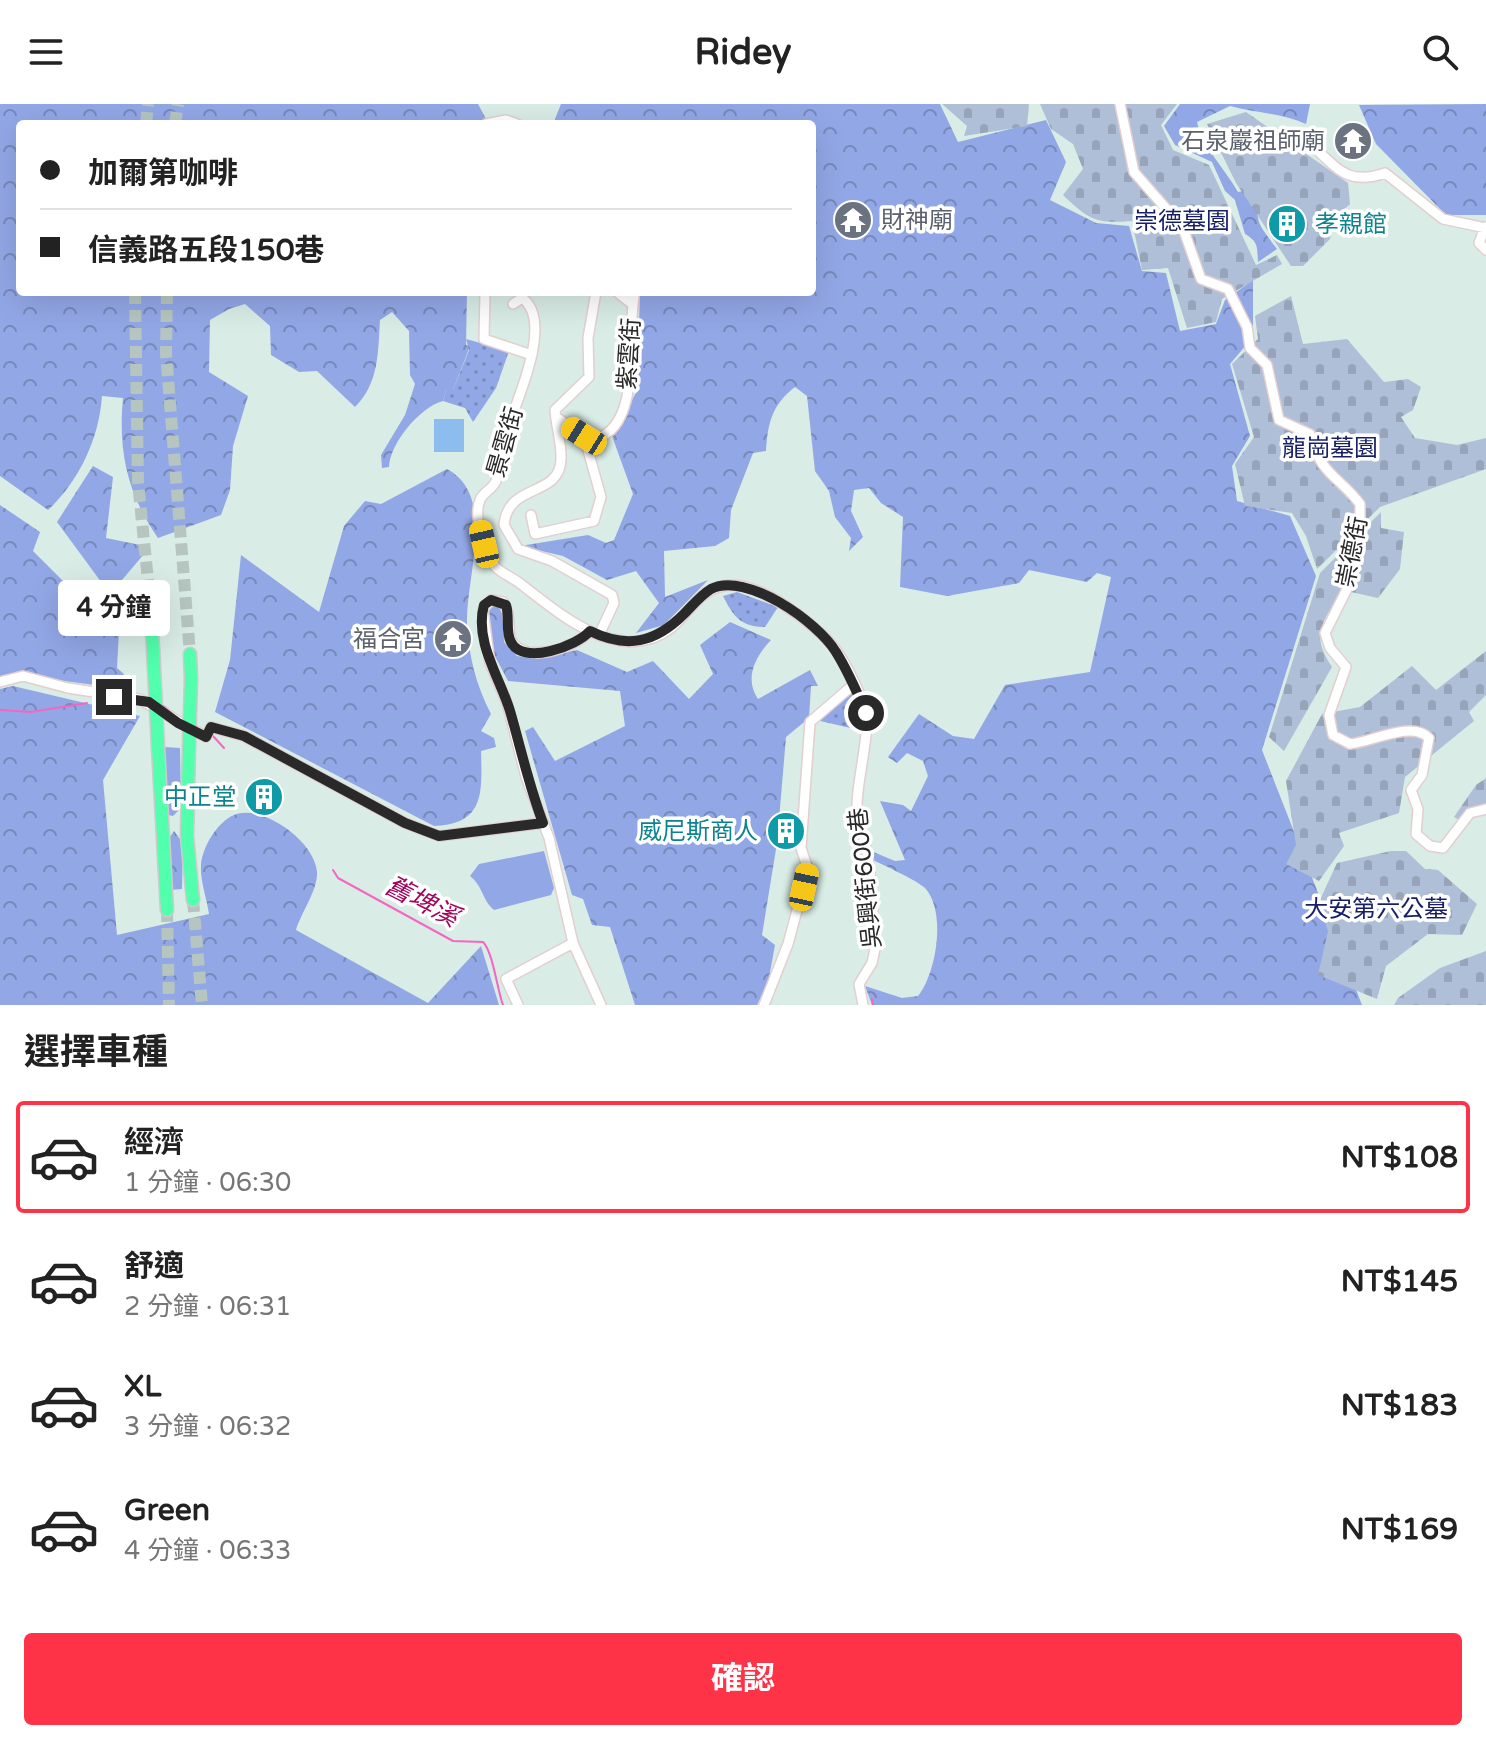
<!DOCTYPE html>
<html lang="zh-TW">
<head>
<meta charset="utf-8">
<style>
	body { margin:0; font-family:"Varela Round","Noto Sans TC",sans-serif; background:#f6f6f6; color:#222; height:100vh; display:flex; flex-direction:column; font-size:30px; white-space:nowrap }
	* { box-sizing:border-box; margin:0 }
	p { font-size:26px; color:#767676 }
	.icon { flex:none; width:44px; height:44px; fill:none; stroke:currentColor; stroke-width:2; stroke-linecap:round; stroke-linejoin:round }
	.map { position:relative; height:901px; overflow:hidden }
	.side { display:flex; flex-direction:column; background:#fff; flex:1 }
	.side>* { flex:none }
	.top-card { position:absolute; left:16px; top:16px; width:800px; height:176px; border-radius:8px; box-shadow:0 8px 32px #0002; display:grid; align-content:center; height:176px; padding:0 24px; background:#fff }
	.end { position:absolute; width:36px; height:36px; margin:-18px; border:10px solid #292929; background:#fff; box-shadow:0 0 0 4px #fff }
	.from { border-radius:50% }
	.bubble { position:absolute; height:56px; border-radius:8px; background:#fff; box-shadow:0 8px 32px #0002; font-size:26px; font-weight:700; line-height:56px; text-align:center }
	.car { position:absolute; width:24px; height:48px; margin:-24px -12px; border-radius:10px; box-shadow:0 0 6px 2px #0007; background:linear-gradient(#f5c518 24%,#345 0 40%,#f5c518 0 76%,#345 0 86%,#f5c518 0) }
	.top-card b { display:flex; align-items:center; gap:28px; height:76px; font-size:30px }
	.top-card b+b { border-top:2px solid #e0e0e0 }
	.top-card i { width:20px; height:20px; background:#222 }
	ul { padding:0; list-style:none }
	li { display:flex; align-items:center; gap:24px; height:112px; margin:0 16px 12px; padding:0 8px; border:4px solid transparent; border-radius:8px }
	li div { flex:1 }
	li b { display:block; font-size:30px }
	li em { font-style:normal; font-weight:700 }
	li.active { border-color:#ff3347 }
	li>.icon { width:72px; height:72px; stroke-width:1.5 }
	h2 { padding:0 24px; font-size:36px; line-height:96px }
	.primary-button { display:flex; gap:16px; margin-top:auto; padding:16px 24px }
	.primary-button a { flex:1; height:92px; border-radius:8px; background:#ff3347; color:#fff; font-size:32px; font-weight:700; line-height:92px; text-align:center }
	header { display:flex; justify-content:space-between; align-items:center; height:104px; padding:0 24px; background:#fff; font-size:36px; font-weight:700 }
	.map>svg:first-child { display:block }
	.grass { fill:#92a7e6 }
	.forest { fill:url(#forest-crowns) }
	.cemetery { fill:url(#cemetery-stones) }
	.park { fill:url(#park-dots) }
	.pitch { fill:#8dbcee }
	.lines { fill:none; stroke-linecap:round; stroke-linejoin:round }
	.stream { stroke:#f566c2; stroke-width:2 }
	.highway-tunnel { stroke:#b6c5c0; stroke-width:12; stroke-dasharray:12 6; stroke-linecap:butt }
	.minor-casing { stroke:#e3ced0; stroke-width:12 }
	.highway-casing { stroke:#ccc; stroke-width:15 }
	.minor { stroke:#fff; stroke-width:9 }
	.highway { stroke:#51ffac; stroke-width:12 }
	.highway-bridge-casing { stroke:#ccc; stroke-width:15; stroke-linecap:butt }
	.highway-bridge { stroke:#51ffac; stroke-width:12 }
	.route { stroke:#292929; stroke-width:10 }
	.labels { text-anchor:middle; stroke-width:7; stroke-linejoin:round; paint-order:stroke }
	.worship-label { font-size:24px; fill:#5b616d; stroke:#fff; text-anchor:end }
	.park-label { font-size:24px; fill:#161f68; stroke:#fff }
	.culture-label { font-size:24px; fill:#0d838f; stroke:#fff; text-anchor:end }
	.street-label { font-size:24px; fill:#292929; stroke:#fff }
	.water-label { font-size:26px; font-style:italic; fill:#9f065d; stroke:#fff }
</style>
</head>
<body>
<header><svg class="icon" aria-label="menu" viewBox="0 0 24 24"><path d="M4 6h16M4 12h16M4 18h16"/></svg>Ridey<svg class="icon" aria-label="search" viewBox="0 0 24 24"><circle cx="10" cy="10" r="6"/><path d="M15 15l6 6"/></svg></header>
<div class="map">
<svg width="1486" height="901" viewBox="0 0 1486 901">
	<defs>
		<pattern id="forest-crowns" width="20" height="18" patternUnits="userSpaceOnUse" patternTransform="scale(2)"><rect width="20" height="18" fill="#92a7e6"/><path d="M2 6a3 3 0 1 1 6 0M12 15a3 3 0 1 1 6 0" fill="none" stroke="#7788ba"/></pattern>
		<pattern id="cemetery-stones" width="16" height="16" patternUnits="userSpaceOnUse" patternTransform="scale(2)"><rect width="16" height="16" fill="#afbfd7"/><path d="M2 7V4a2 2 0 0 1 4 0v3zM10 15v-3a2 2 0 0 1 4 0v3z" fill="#97a4b9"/></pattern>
		<pattern id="park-dots" width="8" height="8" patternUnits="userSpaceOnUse" patternTransform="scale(2)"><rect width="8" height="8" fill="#92a7e6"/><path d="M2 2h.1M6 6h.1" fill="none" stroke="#7788ba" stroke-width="1.8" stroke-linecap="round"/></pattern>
	</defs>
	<rect width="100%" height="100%" fill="#d9ece6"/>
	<!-- grass -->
	<path class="grass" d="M165,643L180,644L181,704L173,712L168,711L165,702Z
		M544,747L554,784L551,791L494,806C482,796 483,782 470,772L479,760Z"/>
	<!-- forest -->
	<path class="forest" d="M0,0H478L486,15L481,20H20V188H467L466,241L470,242L453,286H446L443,297C420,303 390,339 389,363L382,364L381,351L405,311L415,280L410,271L409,227L392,208L380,216C378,249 379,279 355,303L317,267L299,268L271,251L270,222L245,200L229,205L210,216L209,268L248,292L233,342L230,386L221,411L158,434C127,389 118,347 123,294L102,292C99,335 79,377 48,406L0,372Z
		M561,0H940L958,38L1046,16L1066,58L1050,96L1096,119L1129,122L1142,167L1166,169L1180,227L1216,220L1225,196L1253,176V233L1230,260L1250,332L1232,362L1237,397L1290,412L1316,472L1262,646L1362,901H872L865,882L902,894L918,892C936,870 947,808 925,784C918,777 880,759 870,755L871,747L895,757L905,756L880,697L903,701L911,707L928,672L923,657L907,649L897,659L888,653L919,610L953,632L974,635L1005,581L1090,568L1111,473L1097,469L1087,478L1029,466L1019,479L947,492L900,483L903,413L881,399L869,384L854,386L851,407L863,433L849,447L851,434L835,413L829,387L815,367L807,292L795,283C772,301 768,318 766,347L753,349L731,406L729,434L715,442L664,447L665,493L708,476L664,521L636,529L659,499L636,467L607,476L563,452L520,442L588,431L606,439L614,436L633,390L612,332L637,287L640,188H812V20H553Z
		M1180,0H1310L1306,20C1282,9 1255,9 1230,2L1197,18C1202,42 1225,65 1238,88L1264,83C1252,116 1257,118 1277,145L1258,158C1257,144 1259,138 1245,130L1235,96L1225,87L1212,58L1175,41L1164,22Z
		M1486,0V111H1446L1376,40L1359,1Z
		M93,362L113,373L106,434L150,443L110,490L57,418Z
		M447,365C498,392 465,474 467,521C469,553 476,581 491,610L481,627L494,634L496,643L481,647C482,689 485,720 434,722L215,608L230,556L241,451L319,508L344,422L365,397L381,400Z
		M0,401L40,428L33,447L62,476L99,498L119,527L117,564L124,570L117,584L12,570L0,572Z
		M498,500L503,507L504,538L517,552L536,555L577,546L627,568L653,557L689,595L713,570L700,541L730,518L771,536C755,553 744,574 758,595L810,566L818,582H811L809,614L786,633L777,739L762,831L775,841L768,879L757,901H635L610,823L592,821L583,795L572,791L525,627L533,623L555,657L625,622L620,587L508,577L487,537L485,504Z
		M13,582L140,612L103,676L117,831L209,810C207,795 200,777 201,761C202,744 217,718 234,711C261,699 315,737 317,768C318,786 301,809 296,826L428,899L481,842L499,901H0V585Z
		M174,727L183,739L182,785L170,786L167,737Z"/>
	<!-- cemetery -->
	<path class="cemetery" d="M942,0H1029L1027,22L964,32L967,22Z
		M1040,0H1177L1161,21L1173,46L1209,61L1256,161L1277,151L1282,160L1222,195L1216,218L1187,224L1168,164L1142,166L1132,117C1096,120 1089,116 1063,91L1083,65L1073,40L1051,25Z
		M1246,8L1348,79L1350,100L1334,115L1330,135L1303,162H1291L1236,79L1207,20Z
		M1291,192L1303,240L1347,235L1384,278L1408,275L1421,283L1413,306L1401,313L1415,334L1457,341L1486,334V365L1380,403L1317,465L1306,432L1292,409L1245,402L1235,360L1254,333L1232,260L1258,235L1255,212Z
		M1381,408V424L1404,428L1400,465L1378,494L1342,486C1324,518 1309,529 1332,563L1284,647L1269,633L1320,469Z
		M1486,547V591L1469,608L1474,617L1405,673L1399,709L1339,729L1344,742L1319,777L1286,760L1296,741L1286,677L1322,610L1360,603L1412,562L1436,586Z
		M1486,674V703L1461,717L1454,713L1476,681Z
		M1391,747H1406L1425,765L1438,766L1477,800L1462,831L1428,830L1386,862L1377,895L1318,871L1328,827L1319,798L1337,759Z
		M1486,847V901H1394L1398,894L1440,864Z"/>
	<!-- park -->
	<path class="park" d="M466,235L509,247L496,284L473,318L465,304L443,297L446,286H453L469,246Z
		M737,488L778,503L765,523C741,523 733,512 723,492Z
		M850,585L863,623L859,626L816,616Z"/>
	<!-- pitch -->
	<path class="pitch" d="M434,315H464V348H434Z"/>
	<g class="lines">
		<!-- stream -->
		<path class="stream" d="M162,601L173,609
			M0,606L31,608L87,599
			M213,632L224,644
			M333,766L338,774L453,837L483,838C493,848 497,885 503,901
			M872,895L873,901"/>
		<!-- highway-tunnel -->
		<path class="highway-tunnel" d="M146,20L148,0
			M175,20L178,0
			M135,188L138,378L150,496
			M167,188L166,249L190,550
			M193,796L202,901
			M167,806L169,901"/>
		<defs>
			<path id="minor" d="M1120,0L1134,68L1183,124L1201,175L1228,185L1247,223L1250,244L1267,261L1279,316L1310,330C1320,371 1339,372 1360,400V413L1347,443V485L1325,529L1330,544L1346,563L1329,611L1333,631L1350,640C1372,638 1412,616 1429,634L1422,671L1411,686L1418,705L1416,730L1430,742L1443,744L1470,709L1486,705
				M486,20L506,16L517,20
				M1286,33C1329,34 1329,89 1385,69L1443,115L1486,124
				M1485,123L1479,139L1486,146
				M485,188L484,235L532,251
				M596,188L588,234L589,273L555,306C556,323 562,340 561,356C559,394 508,378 504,421L518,445L552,457L612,491L614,499L599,531
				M617,188L632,200
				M513,200L522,194C557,218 511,309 501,342C497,353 499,366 496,377C493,385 483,388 480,396C473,413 484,445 493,460C499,469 513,473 522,481C560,510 612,556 662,530C685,518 695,487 723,482C756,474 816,520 835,545C847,561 862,591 866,611C870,627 857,678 857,701C857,717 864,733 867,748C873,779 872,813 875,845L872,859L859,880L863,901
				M556,313L584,332L596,335C645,319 625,226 635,188
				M531,411L535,430L594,417L601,393L584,332
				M590,527C574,545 524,561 510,535L508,509L503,498L491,496L483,505L490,559L507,599L526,673L549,734L573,839L601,901
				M0,578L23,572L68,584L139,595L206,633L211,623L244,632L405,719L439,732L543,719
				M518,901L506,875L573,839
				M764,901L788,840L808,765L801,744L810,618L853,581"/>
			<path id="highway" d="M150,496L153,544
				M190,550L191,576
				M158,643L167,806
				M189,643L187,732L193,796"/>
		</defs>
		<!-- minor casing -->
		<use href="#minor" class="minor-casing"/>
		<!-- highway casing -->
		<use href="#highway" class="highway-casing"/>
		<!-- minor -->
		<use href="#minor" class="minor"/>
		<!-- highway -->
		<use href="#highway" class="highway"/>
		<defs>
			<path id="highway-bridge" d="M153,544L158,643
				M189,643L191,576"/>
		</defs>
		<!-- highway-bridge casing -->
		<use href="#highway-bridge" class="highway-bridge-casing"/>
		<!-- highway-bridge -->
		<use href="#highway-bridge" class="highway-bridge"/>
	</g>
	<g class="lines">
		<!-- route -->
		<path class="route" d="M114,593L149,598L178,619L206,633L211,623L244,632L405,719L439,732L543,719C529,682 521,645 510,607C500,574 474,537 484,501L491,496L506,501C510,513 505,527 511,538C523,562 577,542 590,527C627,545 655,539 684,510C692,502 701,491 711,485C746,467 818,518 836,548C848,567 857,588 866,609"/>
	</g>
	<!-- icons -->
	<defs>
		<symbol id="temple-disc" viewBox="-11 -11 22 22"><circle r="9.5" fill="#6b7280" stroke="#fff"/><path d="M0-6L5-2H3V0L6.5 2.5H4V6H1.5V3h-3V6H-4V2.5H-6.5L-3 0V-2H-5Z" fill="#fff"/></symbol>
		<symbol id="building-disc" viewBox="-11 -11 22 22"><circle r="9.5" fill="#0f9aa8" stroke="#fff"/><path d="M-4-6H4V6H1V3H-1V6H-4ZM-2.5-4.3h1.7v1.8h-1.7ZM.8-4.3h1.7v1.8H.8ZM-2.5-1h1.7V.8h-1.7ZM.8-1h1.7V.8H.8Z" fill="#fff"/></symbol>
	</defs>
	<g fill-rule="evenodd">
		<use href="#temple-disc" x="1331" y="15" width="44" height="44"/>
		<use href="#temple-disc" x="831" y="94" width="44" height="44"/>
		<use href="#building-disc" x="1265" y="98" width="44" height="44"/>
		<use href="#temple-disc" x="431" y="513" width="44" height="44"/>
		<use href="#building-disc" x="242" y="671" width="44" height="44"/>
		<use href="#building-disc" x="764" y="705" width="44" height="44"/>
	</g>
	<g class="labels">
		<!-- worship labels -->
		<g class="worship-label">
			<text x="1325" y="45">石泉巖祖師廟</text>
			<text x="881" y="124" text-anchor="start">財神廟</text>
			<text x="425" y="543">福合宮</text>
		</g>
		<!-- park labels -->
		<g class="park-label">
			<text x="1182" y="125">崇德墓園</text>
			<text x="1330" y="352">龍崗墓園</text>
			<text x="1376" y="813">大安第六公墓</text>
		</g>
		<!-- culture labels -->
		<g class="culture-label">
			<text x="1315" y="128" text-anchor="start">孝親館</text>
			<text x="236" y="701">中正堂</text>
			<text x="758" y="735">威尼斯商人</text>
		</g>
		<!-- street labels -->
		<g class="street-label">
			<text transform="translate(629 250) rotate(-86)" y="8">紫雲街</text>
			<text transform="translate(505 338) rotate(-74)" y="8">景雲街</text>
			<text transform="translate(1352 448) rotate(-79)" y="8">崇德街</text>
			<text transform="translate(865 774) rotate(-96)" y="8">吳興街600巷</text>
		</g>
		<!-- water labels -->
		<g class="water-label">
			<text transform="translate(422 797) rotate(27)" y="9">舊埤溪</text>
		</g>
	</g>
</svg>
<i class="end from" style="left:866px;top:609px"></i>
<i class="end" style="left:114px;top:593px"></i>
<div class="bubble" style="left:58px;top:476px;width:112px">4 分鐘</div>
<i class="car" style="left:584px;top:332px;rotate:302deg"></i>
<i class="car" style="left:484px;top:440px;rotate:347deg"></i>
<i class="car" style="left:804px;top:783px;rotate:12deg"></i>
<div class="top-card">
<b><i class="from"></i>加爾第咖啡</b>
<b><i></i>信義路五段150巷</b>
</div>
</div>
<section class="side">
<h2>選擇車種</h2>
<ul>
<li class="active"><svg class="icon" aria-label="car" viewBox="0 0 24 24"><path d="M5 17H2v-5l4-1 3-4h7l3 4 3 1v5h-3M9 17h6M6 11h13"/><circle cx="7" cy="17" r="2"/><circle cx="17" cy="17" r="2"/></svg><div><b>經濟</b><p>1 分鐘 · 06:30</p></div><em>NT$108</em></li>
<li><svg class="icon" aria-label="car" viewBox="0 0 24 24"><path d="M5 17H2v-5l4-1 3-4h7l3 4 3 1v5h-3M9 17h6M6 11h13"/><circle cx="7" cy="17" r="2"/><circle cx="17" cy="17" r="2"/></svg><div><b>舒適</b><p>2 分鐘 · 06:31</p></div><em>NT$145</em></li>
<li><svg class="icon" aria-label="car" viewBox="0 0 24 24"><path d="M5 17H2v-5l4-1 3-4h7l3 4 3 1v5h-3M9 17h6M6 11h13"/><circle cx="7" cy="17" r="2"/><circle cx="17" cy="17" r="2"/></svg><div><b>XL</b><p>3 分鐘 · 06:32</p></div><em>NT$183</em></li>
<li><svg class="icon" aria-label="car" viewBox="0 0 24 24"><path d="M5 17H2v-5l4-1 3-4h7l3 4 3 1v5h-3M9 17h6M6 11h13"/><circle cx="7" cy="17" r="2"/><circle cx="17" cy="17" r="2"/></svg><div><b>Green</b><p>4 分鐘 · 06:33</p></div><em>NT$169</em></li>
</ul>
<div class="primary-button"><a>確認</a></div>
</section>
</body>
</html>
